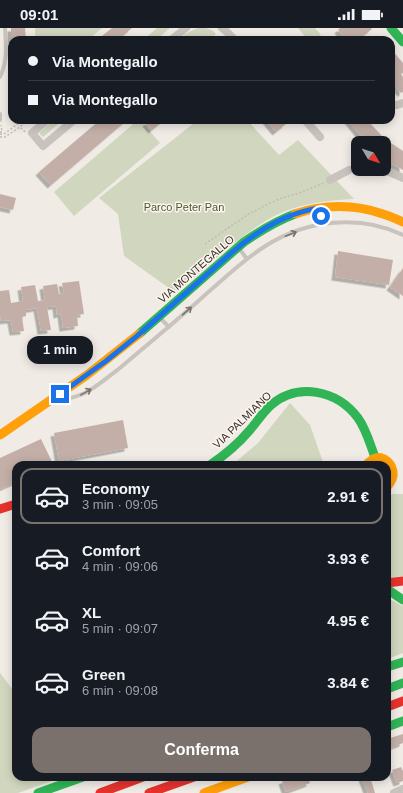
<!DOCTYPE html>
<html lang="it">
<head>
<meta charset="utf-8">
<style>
	body { margin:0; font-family:Helvetica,sans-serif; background:#20242c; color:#f1f3f6; height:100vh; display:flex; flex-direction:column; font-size:15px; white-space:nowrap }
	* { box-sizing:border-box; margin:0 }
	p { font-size:13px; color:#9ea1a6 }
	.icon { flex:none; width:22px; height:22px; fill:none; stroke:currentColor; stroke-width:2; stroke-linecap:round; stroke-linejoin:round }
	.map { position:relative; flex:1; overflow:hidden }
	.drawer { position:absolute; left:12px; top:433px; width:379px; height:320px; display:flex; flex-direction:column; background:#171b24; border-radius:12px; box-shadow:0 2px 10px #0003 }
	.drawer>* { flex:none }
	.banner { position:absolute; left:8px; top:8px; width:387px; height:88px; border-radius:12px; box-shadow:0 2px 10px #0003; display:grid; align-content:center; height:88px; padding:0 20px; background:#171b24 }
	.needle { width:26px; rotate:129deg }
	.controls { position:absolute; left:351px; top:108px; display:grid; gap:8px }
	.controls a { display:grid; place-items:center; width:40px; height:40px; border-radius:8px; background:#171b24; box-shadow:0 2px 10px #0003; font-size:20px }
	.end { position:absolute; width:18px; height:18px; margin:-9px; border:5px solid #1a73e8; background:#fff; box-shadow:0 0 0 2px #fff }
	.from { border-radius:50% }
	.bubble { position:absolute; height:28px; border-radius:12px; background:#171b24; box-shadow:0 2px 10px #0003; font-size:13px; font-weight:600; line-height:28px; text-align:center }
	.banner b { display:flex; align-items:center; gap:14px; height:38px; font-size:15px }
	.banner b+b { border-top:1px solid #363941 }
	.banner i { width:10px; height:10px; background:#f1f3f6 }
	ul { padding:7px 0 0; list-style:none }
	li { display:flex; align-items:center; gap:12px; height:56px; margin:0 8px 6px; padding:0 12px; border:2px solid transparent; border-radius:12px }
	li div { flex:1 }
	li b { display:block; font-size:15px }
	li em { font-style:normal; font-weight:600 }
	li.active { border-color:#7a716c }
	li>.icon { width:36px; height:36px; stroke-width:1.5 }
	.button { display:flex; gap:8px; margin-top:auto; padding:8px 20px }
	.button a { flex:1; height:46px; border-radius:12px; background:#7a716c; color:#fff; font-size:16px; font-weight:600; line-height:46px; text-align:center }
	.status { display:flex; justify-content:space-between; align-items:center; height:28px; padding:0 20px; background:#171b24; direction:ltr }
	.status svg { height:11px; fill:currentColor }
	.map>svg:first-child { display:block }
	.green { fill:#d1d6bf }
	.building { fill:#c3afa7; filter:url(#shadow) }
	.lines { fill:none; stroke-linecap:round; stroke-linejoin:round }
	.path { stroke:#c2bbb6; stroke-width:1.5; stroke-dasharray:2 2; stroke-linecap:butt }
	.lane { stroke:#c9c3be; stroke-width:4 }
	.street { stroke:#c9c3be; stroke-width:8 }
	.fast { stroke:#30b455; stroke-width:9 }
	.slow { stroke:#ff9f0a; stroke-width:9 }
	.jam { stroke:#e5322d; stroke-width:9 }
	.oneway { stroke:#7b726d }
	.route { stroke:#1a73e8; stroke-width:5 }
	.labels { text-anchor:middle; stroke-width:3; stroke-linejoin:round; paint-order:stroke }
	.park-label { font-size:11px; fill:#4a5a2e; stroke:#fbf5ee }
	.street-label { font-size:11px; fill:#3b302b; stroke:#fbf5ee }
</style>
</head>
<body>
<div class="status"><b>09:01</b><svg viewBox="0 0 49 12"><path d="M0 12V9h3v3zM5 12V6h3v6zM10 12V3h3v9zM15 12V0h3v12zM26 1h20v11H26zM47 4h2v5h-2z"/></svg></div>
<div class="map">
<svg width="403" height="765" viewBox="0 0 403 765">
	<defs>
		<filter id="shadow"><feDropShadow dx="-3.5" dy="3.5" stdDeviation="0" flood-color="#0004"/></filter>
	</defs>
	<rect width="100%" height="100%" fill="#f0ebe5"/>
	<!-- green -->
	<path class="green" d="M35,0H102L88,12H35Z
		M157,0H170L156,12H143Z
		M198,0C206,0 211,0 216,6L209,12H188L184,7L191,3Z
		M298,0H315L321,7L314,12H308Z
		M54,92H63L43,109L39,105Z
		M138,92H140L160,115L74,188L54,164Z
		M198,92H247L279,127L298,112L354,171C330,172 305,175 283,184C262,193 245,207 227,221C210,236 193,250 176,265L124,228L118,186L99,170Z
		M290,375L310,397L324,437H232L258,415Z
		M393,466H403V548L387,551V469Z
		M387,570L403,578V625L387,631Z
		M0,645L16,666V749H63L18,765H0Z"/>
	<!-- building -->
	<path class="building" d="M11,0H25L26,12H11Z
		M112,0H132L118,12H97Z
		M340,0H371L372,1L358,12H346L338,2Z
		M391,21L403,35V45L401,46L403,49V64L401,65L391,53Z
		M100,92H127L51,157L39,144Z
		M150,92H164L152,102L146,95Z
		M266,92H282L286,96L276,104Z
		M348,92H367L385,111L403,123V142L384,131V115H367Z
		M0,166L16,170L13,182L0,179Z
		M338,223L393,232L389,257L335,249Z
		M403,240V268L390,259Z
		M79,253L84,286L77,287L78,298L63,300L61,286L57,287L56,278L47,279L51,302L41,303L37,280L26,282V288L22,289L24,303L13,304L11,292L1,293L0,287V263L9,262L11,275L23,273L21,259L35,257L38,273L45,272L43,258L57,256L59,266L64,265L62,255Z
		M123,392L128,420L59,433L54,405Z
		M41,411L53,436L16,437V454L0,461V430Z
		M403,706V715L387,721V711Z
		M401,739L403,743V753L397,755L392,742Z
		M292,749H308L310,755L286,764L282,753Z
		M362,749H370L375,765H368Z"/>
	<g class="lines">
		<!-- path -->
		<path class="path" d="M0,104H2L1,97
			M25,104L20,99L27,92
			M0,106H4L23,92
			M0,109H5L20,99
			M205,216L247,187L270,175L282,170L299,165L324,155"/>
		<!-- lane -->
		<path class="lane" d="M0,49C8,32 6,18 5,0
			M0,86V92
			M319,181L322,197
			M238,219L247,231
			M159,289L169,299
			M57,373C65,371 73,370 80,367C89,364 96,358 103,353C114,345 124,337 134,328C158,308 182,288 205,267C225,250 244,231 267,217C307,192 360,186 403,207"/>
		<!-- street -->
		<path class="street" d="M222,0L228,5L235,12
			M171,12L186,0
			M391,77H397L403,75
			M47,92L32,105L43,118L74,92
			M305,92L320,109
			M383,141L403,150
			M330,152L349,142
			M394,765L403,761"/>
		<!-- fast -->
		<path class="fast" d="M391,0L403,14
			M139,306L244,214C260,203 276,193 295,186
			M210,437C225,427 238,416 249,403C257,394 263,384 271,377C298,354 337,362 358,390C366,401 370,416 375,429
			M387,561L403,572
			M387,639L403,634
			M387,661L403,655
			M387,699L403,693
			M38,765L83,749"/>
		<!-- slow -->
		<path class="slow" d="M295,186C323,176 355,176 383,186C390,188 396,191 403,194
			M0,407L87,347L139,306
			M366,437C368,435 371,432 373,431C384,425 394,437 393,448C392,453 390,455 387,459
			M204,765L248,749"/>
		<!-- jam -->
		<path class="jam" d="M0,481L16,476
			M387,555L403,553
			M387,679L403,673
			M100,765L143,749
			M149,765L194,749"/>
	</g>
	<!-- one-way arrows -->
	<defs><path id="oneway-shaft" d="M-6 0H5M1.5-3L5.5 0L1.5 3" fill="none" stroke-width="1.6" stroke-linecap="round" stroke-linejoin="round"/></defs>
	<g class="oneway">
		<use href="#oneway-shaft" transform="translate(291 206) rotate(-21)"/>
		<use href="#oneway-shaft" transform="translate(187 283) rotate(-41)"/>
		<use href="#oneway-shaft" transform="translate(86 364) rotate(-29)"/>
	</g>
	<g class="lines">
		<!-- route -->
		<path class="route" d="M60,366L106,333L137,308L229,227C254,205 285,185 319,180L321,188"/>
	</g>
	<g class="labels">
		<!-- park labels -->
		<g class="park-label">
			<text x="184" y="183">Parco Peter Pan</text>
		</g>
		<!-- street labels -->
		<g class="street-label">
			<text transform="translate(196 241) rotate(-41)" y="4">VIA MONTEGALLO</text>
			<text transform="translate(242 392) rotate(-44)" y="4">VIA PALMIANO</text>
		</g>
	</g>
</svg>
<div class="controls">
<a><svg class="needle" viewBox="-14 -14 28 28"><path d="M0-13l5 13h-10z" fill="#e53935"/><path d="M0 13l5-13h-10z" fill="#9ea1a6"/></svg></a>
</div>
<i class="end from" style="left:321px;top:188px"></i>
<i class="end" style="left:60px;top:366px"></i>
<div class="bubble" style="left:27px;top:308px;width:66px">1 min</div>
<div class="banner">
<b><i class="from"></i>Via Montegallo</b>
<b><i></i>Via Montegallo</b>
</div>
<section class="drawer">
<ul>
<li class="active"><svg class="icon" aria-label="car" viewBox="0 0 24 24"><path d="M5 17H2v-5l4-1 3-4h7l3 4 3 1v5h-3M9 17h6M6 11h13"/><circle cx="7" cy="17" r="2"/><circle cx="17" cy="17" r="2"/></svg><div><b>Economy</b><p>3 min · 09:05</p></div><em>2.91 €</em></li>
<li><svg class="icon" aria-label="car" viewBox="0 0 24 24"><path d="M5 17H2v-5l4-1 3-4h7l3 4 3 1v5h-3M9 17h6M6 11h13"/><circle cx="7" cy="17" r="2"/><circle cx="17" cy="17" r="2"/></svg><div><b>Comfort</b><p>4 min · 09:06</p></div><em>3.93 €</em></li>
<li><svg class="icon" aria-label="car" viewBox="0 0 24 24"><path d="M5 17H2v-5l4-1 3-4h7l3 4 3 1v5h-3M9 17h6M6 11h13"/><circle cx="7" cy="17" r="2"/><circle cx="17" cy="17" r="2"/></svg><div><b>XL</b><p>5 min · 09:07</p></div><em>4.95 €</em></li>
<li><svg class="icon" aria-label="car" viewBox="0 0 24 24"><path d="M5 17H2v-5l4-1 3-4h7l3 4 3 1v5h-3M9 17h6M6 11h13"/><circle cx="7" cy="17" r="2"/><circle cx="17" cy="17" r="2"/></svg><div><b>Green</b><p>6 min · 09:08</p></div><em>3.84 €</em></li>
</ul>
<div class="button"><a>Conferma</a></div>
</section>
</div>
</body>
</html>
